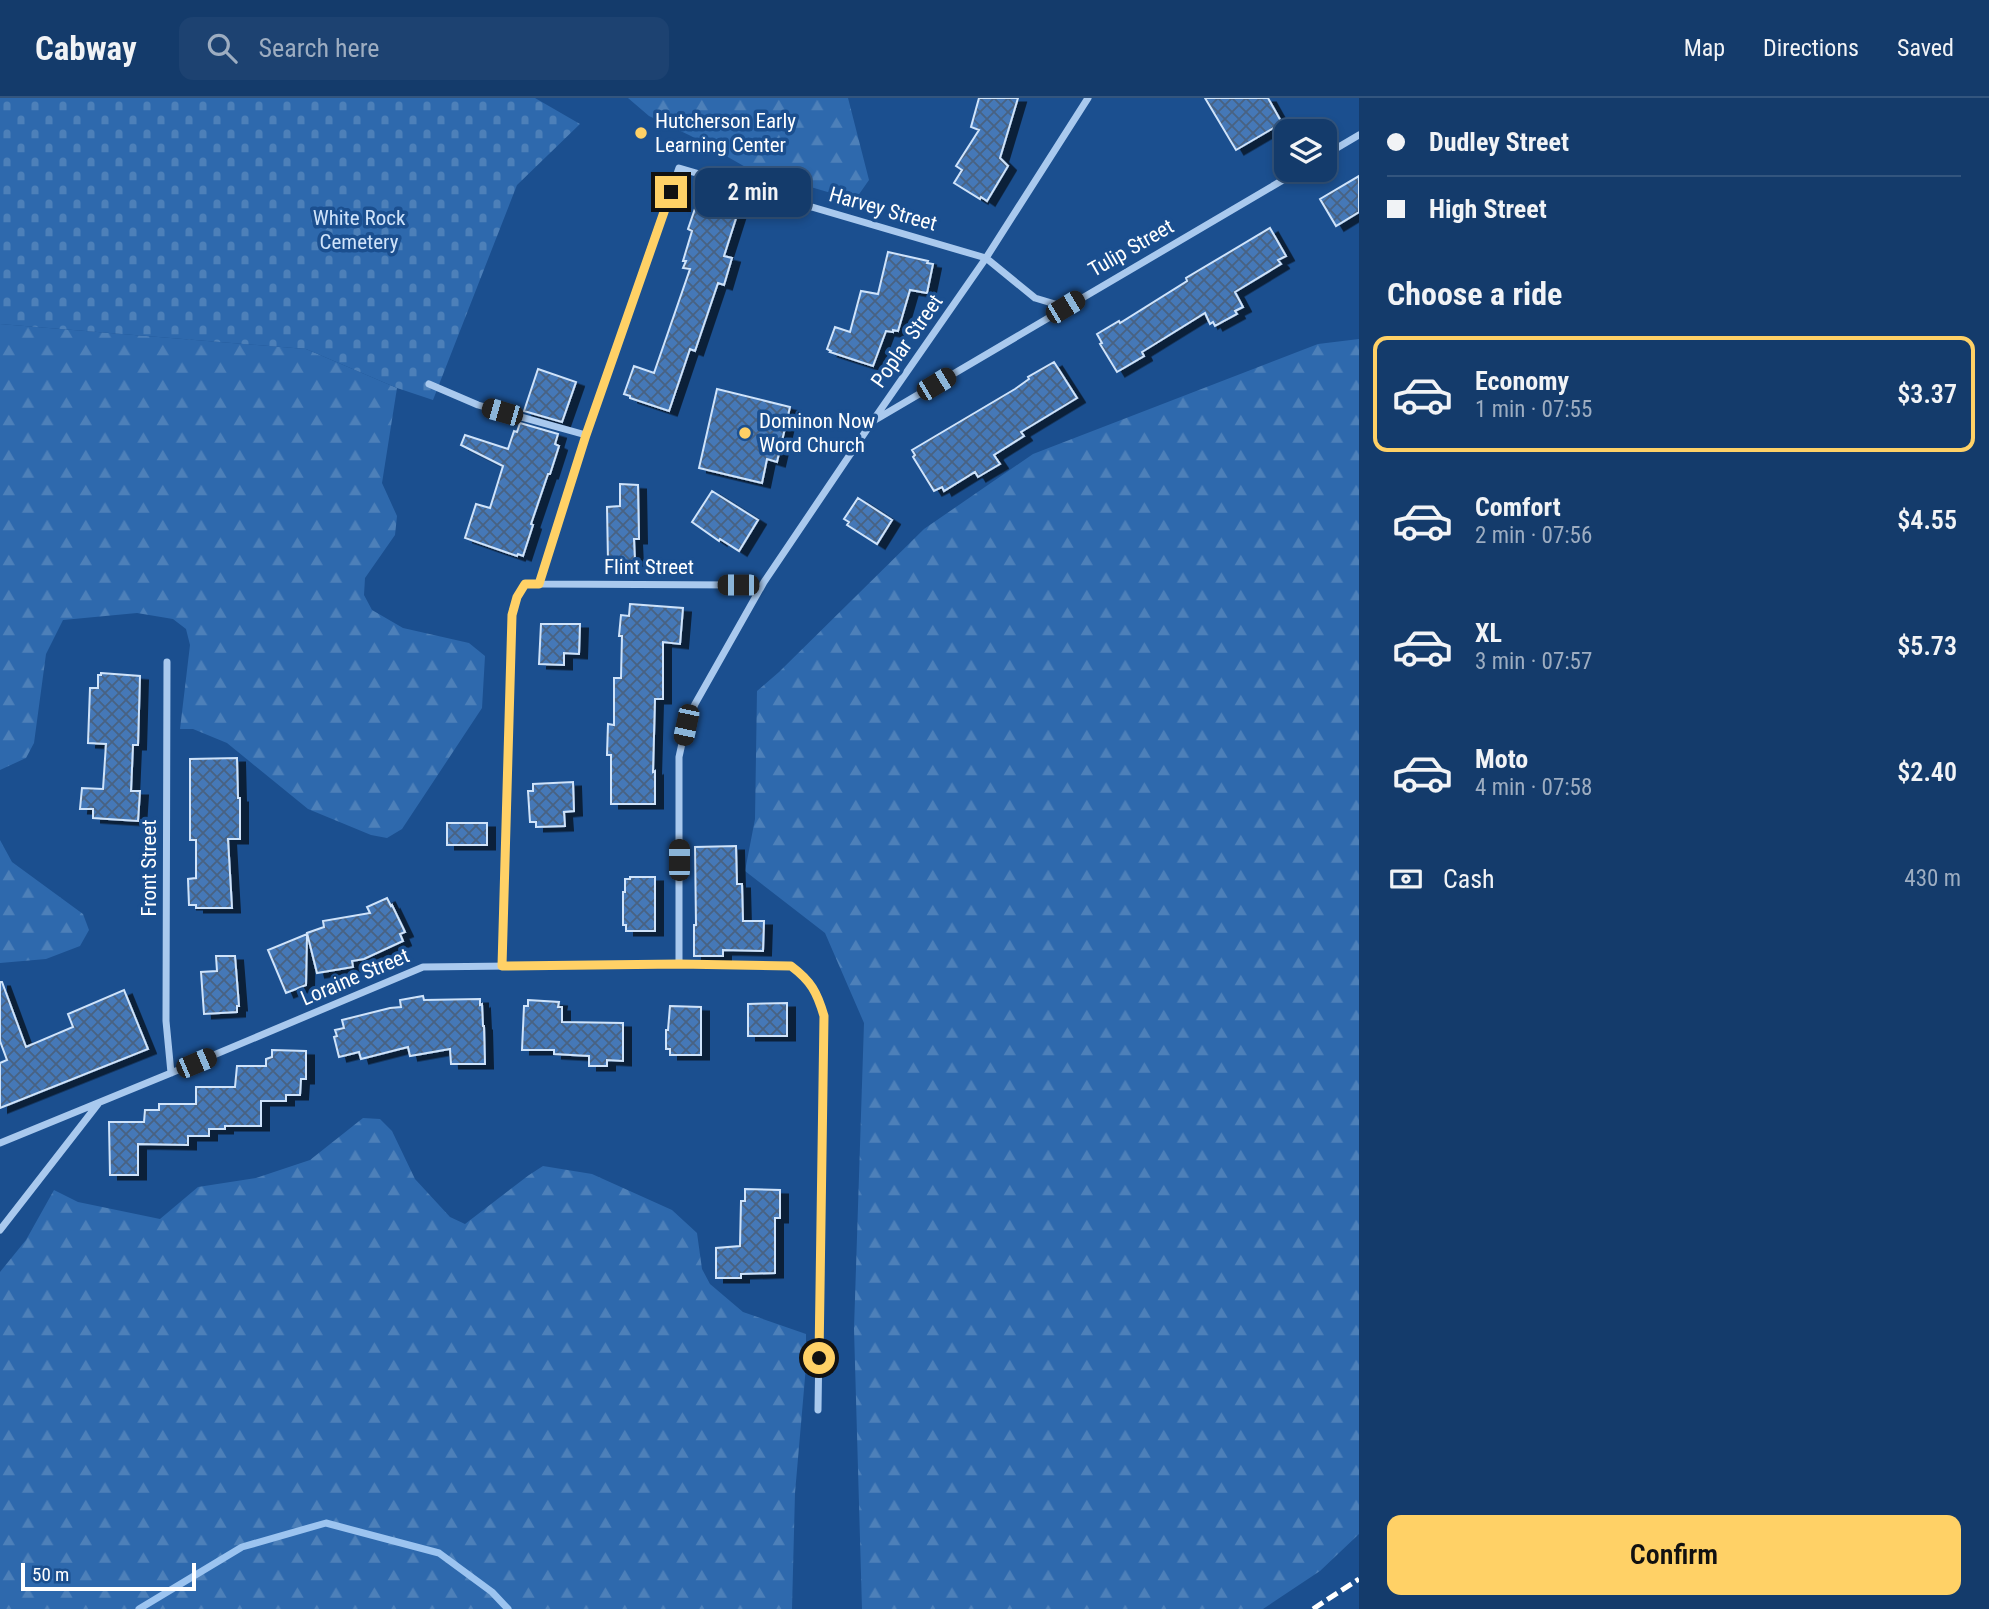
<!DOCTYPE html>
<html lang="en">
<head>
<meta charset="utf-8">
<style>
	body { margin:0; font-family:"Roboto Condensed",sans-serif; background:#1d4271; color:#f1f3f6; height:100vh; display:flex; flex-direction:column; font-size:26px; white-space:nowrap }
	* { box-sizing:border-box; margin:0 }
	p { font-size:23px; color:#9dadc1 }
	.icon { flex:none; width:38px; height:38px; fill:none; stroke:currentColor; stroke-width:2; stroke-linecap:round; stroke-linejoin:round }
	.map { position:relative; flex:1; overflow:hidden }
	.details { display:flex; flex-direction:column; background:#143b6b; width:630px }
	.details>* { flex:none }
	.guide { display:grid; align-content:center; height:154px; padding:0 28px; background:#143b6b }
	.fabs { position:absolute; left:1274px; top:21px; display:grid; gap:14px }
	.fabs a { display:grid; place-items:center; width:63px; height:63px; border-radius:14px; background:#143b6b; box-shadow:0 4px 10px #0003,0 0 0 2px #33557e; font-size:35px }
	.scale { position:absolute; left:21px; bottom:18px; width:175px; box-sizing:border-box; padding-left:7px; border:4px solid #fff; border-top:0; font-size:19px; line-height:24px; white-space:nowrap; color:#fff; -webkit-text-stroke:5px #1b4f8f; paint-order:stroke }
	.end { position:absolute; width:32px; height:32px; margin:-16px; border:9px solid #ffd166; background:#111; box-shadow:0 0 0 4px #111 }
	.from { border-radius:50% }
	.bubble { position:absolute; height:49px; border-radius:14px; background:#143b6b; box-shadow:0 4px 10px #0003,0 0 0 2px #33557e; font-size:23px; font-weight:600; line-height:49px; text-align:center }
	.car { position:absolute; width:21px; height:42px; margin:-21px -10px; border-radius:9px; box-shadow:0 0 5px 2px #0007; background:linear-gradient(#222 24%,#8ab4d8 0 40%,#222 0 76%,#8ab4d8 0 86%,#222 0) }
	.guide b { display:flex; align-items:center; gap:24px; height:66px; font-size:26px }
	.guide b+b { border-top:2px solid #33557e }
	.guide i { width:18px; height:18px; background:#f1f3f6 }
	ul { padding:0; list-style:none }
	li { display:flex; align-items:center; gap:21px; height:116px; margin:0 14px 10px; padding:0 14px; border:4px solid transparent; border-radius:14px }
	li div { flex:1 }
	li b { display:block; font-size:26px }
	li em { font-style:normal; font-weight:600 }
	li.on { border-color:#ffd166 }
	li>.icon { width:63px; height:63px; stroke-width:1.5 }
	h2 { padding:0 28px; font-size:32px; line-height:84px }
	.pay { display:flex; align-items:center; gap:18px; height:77px; padding:0 28px; font-size:26px }
	.pay p { margin-inline-start:auto }
	.button { display:flex; gap:14px; margin-top:auto; padding:14px 28px }
	.button a { flex:1; height:80px; border-radius:14px; background:#ffd166; color:#111; font-size:28px; font-weight:600; line-height:80px; text-align:center }
	header { display:flex; align-items:center; gap:42px; box-sizing:border-box; height:98px; padding:0 35px; background:#143b6b; border-bottom:2px solid #33557e }
	header strong { font-size:33px }
	nav { display:flex; gap:38px; margin-inline-start:auto; font-size:24px }
	.search { width:490px; height:63px; background:#1d4271; display:flex; align-items:center; gap:18px; box-sizing:border-box; padding:0 24px; border-radius:14px; color:#9dadc1; font-size:26px }
	main { display:flex; flex:1; min-height:0 }
	.map>svg:first-child { display:block }
	.forest { fill:url(#forest-firs) }
	.cemetery { fill:url(#cemetery-stones) }
	.lines { fill:none; stroke-linecap:round; stroke-linejoin:round }
	.stream { stroke:#9cc4f0; stroke-width:7 }
	.building { fill:url(#building-cross-hatch); stroke:#cfe3fa; stroke-width:2; filter:url(#shadow) }
	.street { stroke:#a9c9ee; stroke-width:7 }
	.rail { stroke:#fff; stroke-width:5; stroke-dasharray:12 5; stroke-linecap:butt }
	.route { stroke:#ffd166; stroke-width:9 }
	.poi-dot { fill:#ffd166; stroke:#1b4f8f; stroke-width:2.5 }
	.labels { text-anchor:middle; stroke-width:7; stroke-linejoin:round; paint-order:stroke }
	.poi-label { font-size:21px; fill:#fff; stroke:#1b4f8f; text-anchor:start }
	.street-label { font-size:21px; fill:#fff; stroke:#1b4f8f }
	.park-label { font-size:21px; fill:#cfe3fa; stroke:#1b4f8f }
</style>
</head>
<body>
<header>
<strong>Cabway</strong>
<div class="search"><svg class="icon" aria-label="search" viewBox="0 0 24 24"><circle cx="10" cy="10" r="6"/><path d="M15 15l6 6"/></svg>Search here</div>
<nav><a>Map</a><a>Directions</a><a>Saved</a></nav>
</header>
<main>
<div class="map">
<svg width="1359" height="1511" viewBox="0 0 1359 1511">
	<defs>
		<pattern id="forest-firs" width="22" height="20" patternUnits="userSpaceOnUse" patternTransform="scale(1.75)"><rect width="22" height="20" fill="#2e69ad"/><path d="M5 1l3.5 6h-7zM16 11l3.5 6h-7z" fill="#4d80b9"/></pattern>
		<pattern id="cemetery-stones" width="16" height="16" patternUnits="userSpaceOnUse" patternTransform="scale(1.75)"><rect width="16" height="16" fill="#2e69ad"/><path d="M2 7V4a2 2 0 0 1 4 0v3zM10 15v-3a2 2 0 0 1 4 0v3z" fill="#4d80b9"/></pattern>
		<pattern id="building-cross-hatch" width="8" height="8" patternUnits="userSpaceOnUse" patternTransform="scale(1.75)"><rect width="8" height="8" fill="#4478b7"/><path d="M0 0l8 8M0 8l8-8" fill="none" stroke="#486282"/></pattern>
		<filter id="shadow"><feDropShadow dx="8" dy="4.5" stdDeviation="0" flood-color="#0009"/></filter>
	</defs>
	<rect width="100%" height="100%" fill="#1b4f8f"/>
	<!-- forest -->
	<path class="forest" d="M628,0H848L869,82L855,102L749,71L691,38L649,18Z
		M0,226L306,251L397,290L382,385L397,418L395,437L365,480L364,497L372,512L403,530L469,545L485,558L482,610L402,731L387,740L371,737L308,711L227,645L193,631H180L190,547L186,531L173,521L137,515L63,522L46,556L34,645L26,660L0,672Z
		M1359,241V1436L1320,1473L1263,1511H862L854,1231L864,925L825,835L745,773L755,721L757,593L779,574L924,431L1033,356L1318,246Z
		M0,742L12,764L83,816L89,832L80,848L46,861L0,865Z
		M363,1020L380,1021L392,1033L415,1081L450,1119L465,1126L529,1077L543,1068L592,1076L672,1112L697,1135L702,1171L710,1186L743,1214L806,1236V1268L795,1395L792,1511H0V1174L26,1142L54,1092L78,1104L160,1121L198,1089L256,1080L310,1062Z"/>
	<!-- cemetery -->
	<path class="cemetery" d="M0,0H535L580,26L517,87L433,302L397,290L306,251L0,226Z"/>
	<g class="lines">
		<!-- stream -->
		<path class="stream" d="M139,1511L242,1449L326,1425L439,1455L492,1494L508,1511"/>
	</g>
	<!-- building -->
	<path class="building" d="M979,0H1018L1000,60L1008,68L987,103L981,99L980,101L954,85L962,72L956,68L979,32L971,29Z
		M1205,0H1268L1282,25L1236,52Z
		M1359,78V114L1336,128L1320,101Z
		M699,99L739,111L724,158L732,160L724,187L718,185L695,253L690,251L669,313L630,300V298L624,296L634,268L654,275L690,171L683,170L686,163H683L692,133L688,131Z
		M1270,130L1286,158L1278,162L1281,166L1235,194L1243,209L1235,213L1237,216L1215,228L1213,224L1210,226L1205,215L1142,254L1144,258L1117,274L1100,246L1102,245L1097,236L1119,223L1120,225L1187,183L1186,180Z
		M888,154L928,163L927,165L933,166L927,195L910,192L898,233L893,232V234L886,233L873,268L830,254L831,253L827,251L835,229L850,234L861,193L878,196Z
		M1054,264L1077,300L1021,334L1024,338L994,357L1000,366L978,379L975,374L944,393L942,389L934,393L913,359L915,357L912,352L1015,291L1029,281L1028,279Z
		M538,271L576,284L562,324L524,313Z
		M717,291L790,309L777,364L767,361L762,385L699,370Z
		M520,325L558,336L555,346L559,348L550,376H548L531,426L533,427L523,458L518,456L517,458L465,440L476,406L490,410L503,368L461,347L465,337L508,351L514,333L517,334Z
		M620,386L638,387L639,441H634L635,463H608L607,409L620,408Z
		M712,393L758,422L739,453L720,441L719,443L692,424Z
		M858,400L892,422L877,446L847,427L849,424L844,421Z
		M630,506L683,510L680,546L663,544V601H655L653,674L655,673V706H611V657H607L608,626L614,627V580H621L622,538H619L621,517L629,518Z
		M541,526H580L579,556L564,555V567L539,566Z
		M101,575L140,578L138,647H133L131,693H140L138,723L93,720V711H80L82,690L103,691L106,646L88,645L90,590H98V577H101Z
		M237,660L238,700H240V741H228L232,810H196V807H189L188,781L196,780V742H190V661Z
		M573,684L574,713L564,714L565,728L536,729V724H530L528,693H533V686Z
		M447,725H487V747H447Z
		M736,748L737,786H742L743,823H764L763,853L723,852V858H694V827H696L695,749Z
		M630,779H655V833H626V827H623V794H625V781H630Z
		M387,800L391,808L392,807L405,834L400,836L403,843L364,861L352,863L353,869L317,875L307,835L324,829L323,823L370,815L367,809Z
		M307,836L306,887L286,895L268,852Z
		M216,858H235L239,908H237V914L204,916L201,874L217,873Z
		M0,884H2L26,949L73,929L68,916L124,892L148,951L0,1010V965L7,962L0,943Z
		M423,898L424,902L480,901V907L482,906L483,928H484L485,966H451L450,951L410,958L408,949L361,961L359,954L339,959L334,939L337,938L335,932L344,930L342,922L390,910L401,909L400,902Z
		M528,902L559,904L558,909H562V924L623,925V963L607,962V968H589V958L554,956V952H522L524,908H528Z
		M787,905V938H748V906Z
		M670,908L701,909V957H670V951H666V932H668Z
		M272,952L306,953V981H301L300,997H286V1003H261V1028H225V1031H209V1038H188V1047L138,1046V1077H110L109,1024H144L145,1012H159V1006H196V989H235L237,968H266V961L272,959Z
		M745,1091L780,1092V1120H775V1175L741,1176V1180H716V1150L740,1148L741,1103H745Z"/>
	<g class="lines">
		<!-- street -->
		<path class="street" d="M1325,57L1359,37
			M429,286L478,307L586,337
			M875,322L1300,72
			M539,486L738,487L757,496
			M167,564L166,923L171,975
			M679,866V659L686,627L695,606L764,484L872,324L986,160L1088,0
			M502,868L512,517L517,499L525,486H539L586,337L679,70L986,160L1035,200L1065,209
			M0,1045L171,975L423,869L679,866L791,868C812,883 817,894 824,918L818,1312
			M0,1132L98,1006"/>
		<!-- rail -->
		<path class="rail" d="M1313,1511L1359,1481"/>
	</g>
	<g class="lines">
		<!-- route -->
		<path class="route" d="M671,94L586,337L539,486H525L517,499L512,517L502,868L679,866L791,868C811,883 817,894 824,918L819,1260"/>
	</g>
	<!-- markers -->
	<g class="poi-dot">
		<circle cx="641" cy="35" r="7"/>
		<circle cx="745" cy="335" r="7"/>
	</g>
	<g class="labels">
		<!-- poi labels -->
		<g class="poi-label">
			<text x="655" y="30">Hutcherson Early<tspan x="655" dy="24">Learning Center</tspan></text>
			<text x="759" y="330">Dominon Now<tspan x="759" dy="24">Word Church</tspan></text>
		</g>
		<!-- street labels -->
		<g class="street-label">
			<text transform="translate(883 111) rotate(16)" y="7">Harvey Street</text>
			<text transform="translate(1131 150) rotate(-30)" y="7">Tulip Street</text>
			<text transform="translate(907 243) rotate(-55)" y="7">Poplar Street</text>
			<text x="649" y="476">Flint Street</text>
			<text transform="translate(149 770) rotate(-90)" y="7">Front Street</text>
			<text transform="translate(355 879) rotate(-23)" y="7">Loraine Street</text>
		</g>
		<!-- park labels -->
		<g class="park-label">
			<text x="359" y="127">White Rock<tspan x="359" dy="24">Cemetery</tspan></text>
		</g>
	</g>
</svg>
<div class="fabs">
<a><svg class="icon" aria-label="layers" viewBox="0 0 24 24"><path d="M12 4l9 5-9 5-9-5zM3 14l9 5 9-5"/></svg></a>
</div>
<div class="scale">50 m</div>
<i class="end from" style="left:819px;top:1260px"></i>
<i class="end" style="left:671px;top:94px"></i>
<div class="bubble" style="left:695px;top:70px;width:116px">2 min</div>
<i class="car" style="left:1065px;top:209px;rotate:59deg"></i>
<i class="car" style="left:936px;top:286px;rotate:59deg"></i>
<i class="car" style="left:502px;top:314px;rotate:286deg"></i>
<i class="car" style="left:738px;top:487px;rotate:270deg"></i>
<i class="car" style="left:686px;top:627px;rotate:192deg"></i>
<i class="car" style="left:679px;top:762px;rotate:0deg"></i>
<i class="car" style="left:196px;top:965px;rotate:67deg"></i>
</div>
<section class="details">
<div class="guide">
<b><i class="from"></i>Dudley Street</b>
<b><i></i>High Street</b>
</div>
<h2>Choose a ride</h2>
<ul>
<li class="on"><svg class="icon" aria-label="car" viewBox="0 0 24 24"><path d="M5 17H2v-5l4-1 3-4h7l3 4 3 1v5h-3M9 17h6M6 11h13"/><circle cx="7" cy="17" r="2"/><circle cx="17" cy="17" r="2"/></svg><div><b>Economy</b><p>1 min · 07:55</p></div><em>$3.37</em></li>
<li><svg class="icon" aria-label="car" viewBox="0 0 24 24"><path d="M5 17H2v-5l4-1 3-4h7l3 4 3 1v5h-3M9 17h6M6 11h13"/><circle cx="7" cy="17" r="2"/><circle cx="17" cy="17" r="2"/></svg><div><b>Comfort</b><p>2 min · 07:56</p></div><em>$4.55</em></li>
<li><svg class="icon" aria-label="car" viewBox="0 0 24 24"><path d="M5 17H2v-5l4-1 3-4h7l3 4 3 1v5h-3M9 17h6M6 11h13"/><circle cx="7" cy="17" r="2"/><circle cx="17" cy="17" r="2"/></svg><div><b>XL</b><p>3 min · 07:57</p></div><em>$5.73</em></li>
<li><svg class="icon" aria-label="car" viewBox="0 0 24 24"><path d="M5 17H2v-5l4-1 3-4h7l3 4 3 1v5h-3M9 17h6M6 11h13"/><circle cx="7" cy="17" r="2"/><circle cx="17" cy="17" r="2"/></svg><div><b>Moto</b><p>4 min · 07:58</p></div><em>$2.40</em></li>
</ul>
<div class="pay"><svg class="icon" aria-label="cash" viewBox="0 0 24 24"><path d="M3 7h18v10H3z"/><circle cx="12" cy="12" r="2"/></svg>Cash<p>430 m</p></div>
<div class="button"><a>Confirm</a></div>
</section>
</main>
</body>
</html>
